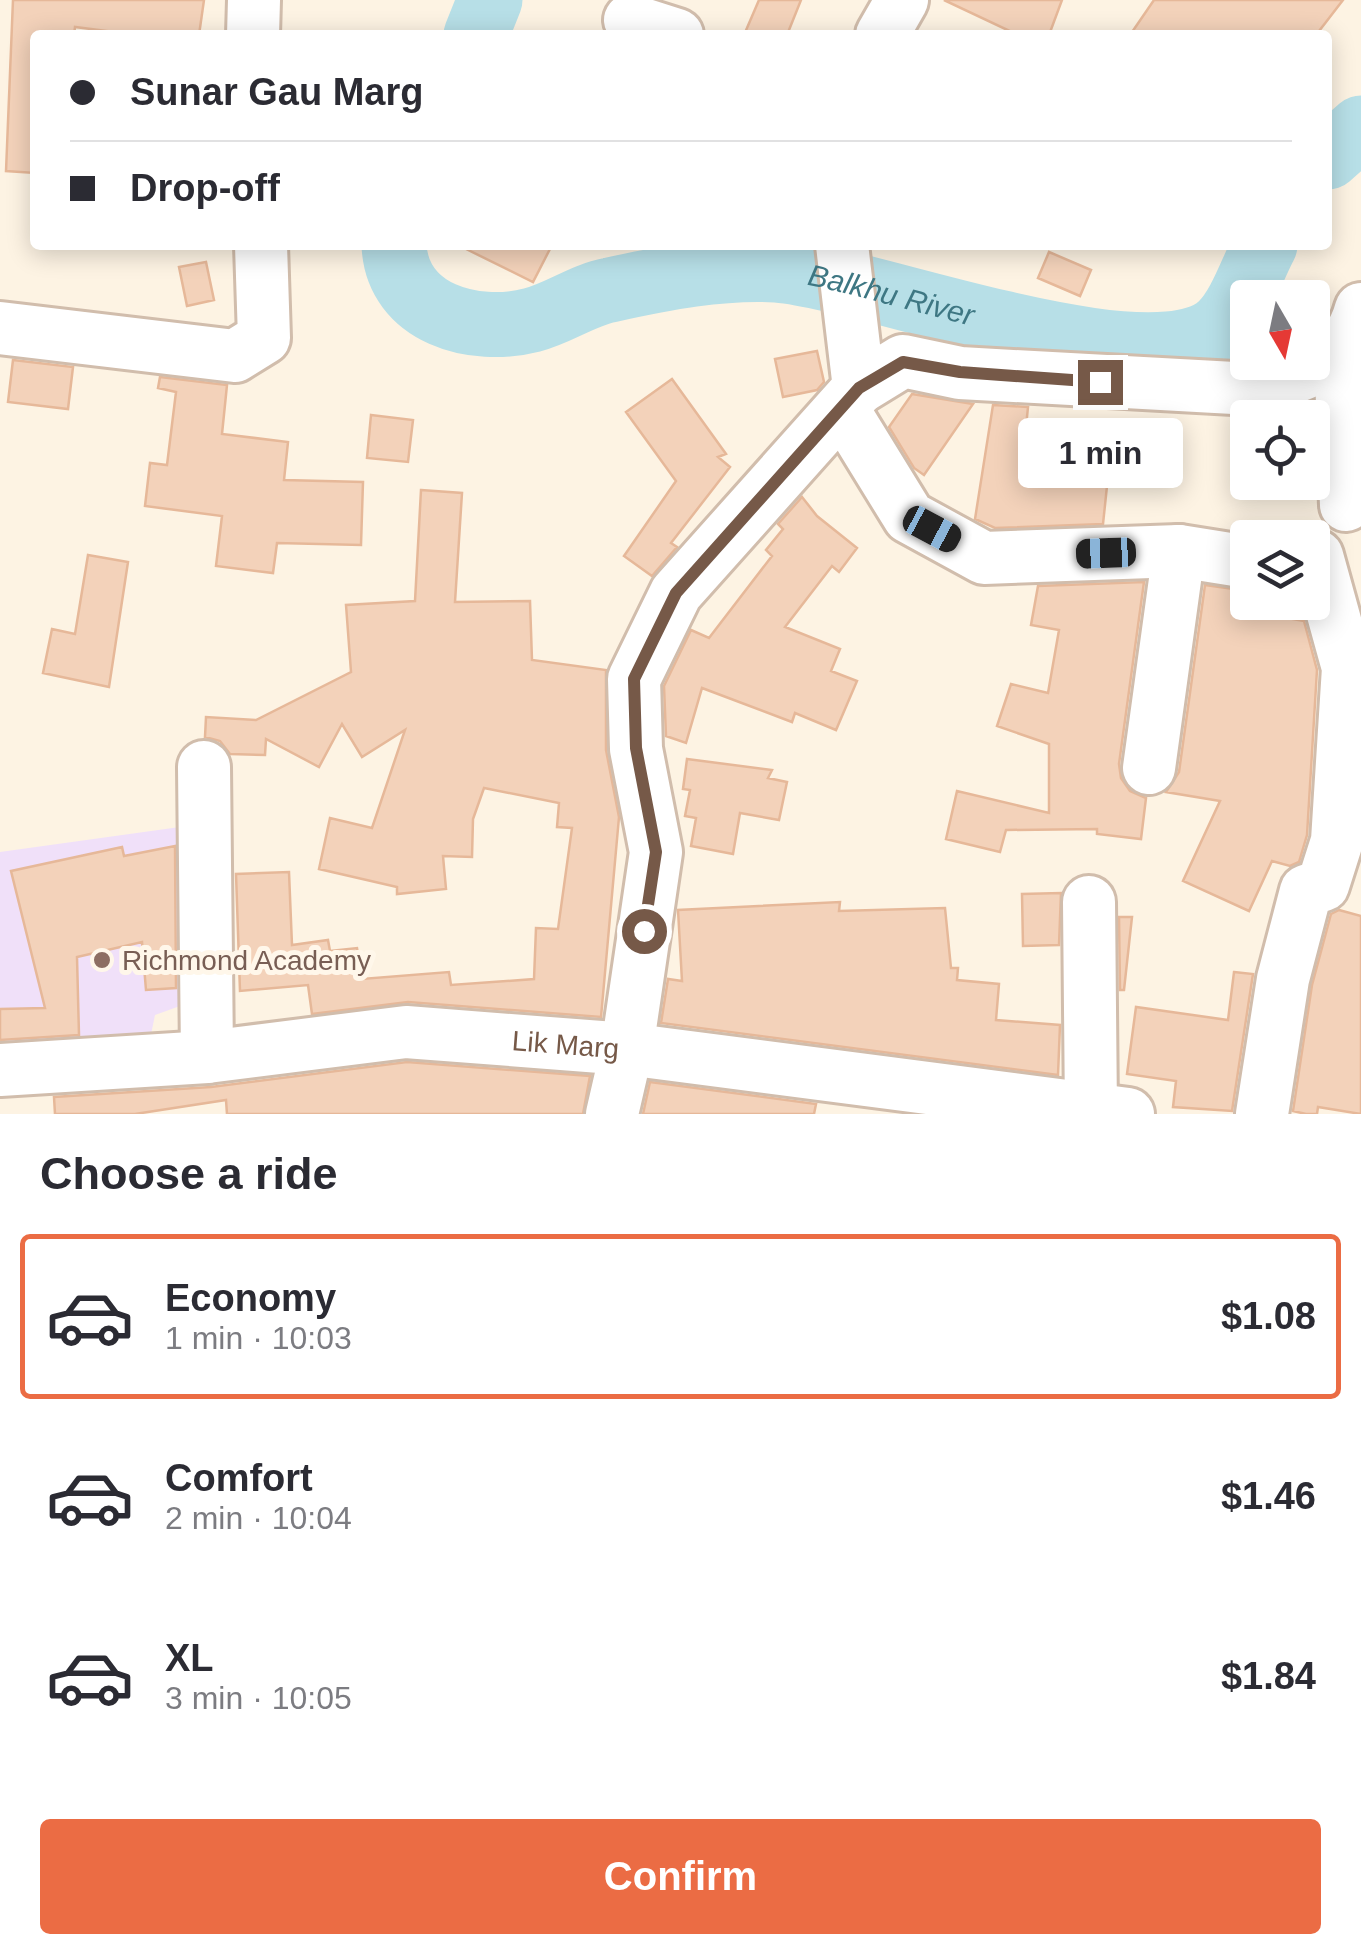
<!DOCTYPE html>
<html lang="en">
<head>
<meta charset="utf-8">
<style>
	body { margin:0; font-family:Helvetica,sans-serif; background:#f2f2f3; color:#2b2b33; height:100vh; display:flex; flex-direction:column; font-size:38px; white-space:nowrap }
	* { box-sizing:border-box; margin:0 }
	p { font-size:32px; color:#7c7c81 }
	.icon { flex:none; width:55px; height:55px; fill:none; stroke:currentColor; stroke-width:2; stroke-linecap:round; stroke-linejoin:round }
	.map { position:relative; height:1114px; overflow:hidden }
	.panel { display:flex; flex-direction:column; background:#fff; flex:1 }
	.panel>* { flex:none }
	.guide { position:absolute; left:30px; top:30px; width:1302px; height:220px; border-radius:10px; box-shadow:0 5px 25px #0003; display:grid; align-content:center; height:220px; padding:0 40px; background:#fff }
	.needle { width:65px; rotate:171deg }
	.controls { position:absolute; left:1230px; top:280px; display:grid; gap:20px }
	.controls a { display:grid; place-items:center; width:100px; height:100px; border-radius:10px; background:#fff; box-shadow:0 5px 25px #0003; font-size:50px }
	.end { position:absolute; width:45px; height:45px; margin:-22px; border:12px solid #765948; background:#fff; box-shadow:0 0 0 5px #fff }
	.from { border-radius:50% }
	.bubble { position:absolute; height:70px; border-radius:10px; background:#fff; box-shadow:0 5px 25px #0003; font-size:32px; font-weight:800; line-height:70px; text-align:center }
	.car { position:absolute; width:30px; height:60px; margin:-30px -15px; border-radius:12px; box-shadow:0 0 8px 2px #0007; background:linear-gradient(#222 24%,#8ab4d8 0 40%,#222 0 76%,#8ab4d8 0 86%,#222 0) }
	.guide b { display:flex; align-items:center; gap:35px; height:95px; font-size:38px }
	.guide b+b { border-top:2px solid #e1e1e2 }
	.guide i { width:25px; height:25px; background:#2b2b33 }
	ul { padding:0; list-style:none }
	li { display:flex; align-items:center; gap:30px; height:165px; margin:0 20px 15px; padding:0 20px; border:5px solid transparent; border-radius:10px }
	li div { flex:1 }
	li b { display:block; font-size:38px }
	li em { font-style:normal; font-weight:800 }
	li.current { border-color:#eb6c44 }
	li>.icon { width:90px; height:90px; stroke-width:1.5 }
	h2 { padding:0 40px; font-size:45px; line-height:120px }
	.button { display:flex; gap:20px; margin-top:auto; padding:20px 40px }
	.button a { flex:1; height:115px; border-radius:10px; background:#eb6c44; color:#fff; font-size:40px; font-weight:800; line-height:115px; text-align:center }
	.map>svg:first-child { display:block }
	.education { fill:#f0e0f9 }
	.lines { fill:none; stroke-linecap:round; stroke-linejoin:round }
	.river { stroke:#b7dfe7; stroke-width:65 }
	.building { fill:#f3d2ba; stroke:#e6b899; stroke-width:2.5 }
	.minor-casing { stroke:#d1bdac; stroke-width:58 }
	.minor { stroke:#fff; stroke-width:52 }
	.route { stroke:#765948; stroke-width:12 }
	.education-dot { fill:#8d6e63; stroke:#fff7ea; stroke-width:4 }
	.labels { text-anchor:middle; stroke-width:10; stroke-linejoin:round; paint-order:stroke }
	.education-label { font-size:28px; fill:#785e54; stroke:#fff7ea; text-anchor:start }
	.street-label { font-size:28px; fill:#765948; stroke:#fff7ea }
	.water-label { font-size:30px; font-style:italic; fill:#3e7783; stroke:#fff7ea }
</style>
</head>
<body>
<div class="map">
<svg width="1361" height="1114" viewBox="0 0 1361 1114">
	<rect width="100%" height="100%" fill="#fdf3e3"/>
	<!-- education -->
	<path class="education" d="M187,826L205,997L155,1015L148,1049L0,1066V852Z"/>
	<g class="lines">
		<!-- river -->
		<g class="river">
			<path d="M476,35L490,0"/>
			<path d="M1328,157L1361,128"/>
			<path id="s1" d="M394,245C397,314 474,335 532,320C559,313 583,295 610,290C664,278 721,267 776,270C868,277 1152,389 1221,325C1241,306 1252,269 1265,245"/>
		</g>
	</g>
	<!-- building -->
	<path class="building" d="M13,0H204L199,35H137L75,27L74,35H35V173L6,171Z
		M759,0H801L787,35H744Z
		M944,0H1062L1049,35H1018Z
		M1154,0H1343L1316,35H1130Z
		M458,245H552L533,282Z
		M1049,252L1091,270L1080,296L1038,278Z
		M206,262L214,300L187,306L179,267Z
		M817,351L824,382L817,390L783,397L775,359Z
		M13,360L73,367L68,409L8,402Z
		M160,377L227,385L222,434L288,442L284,480L363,482L361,545L277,543L273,573L216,566L222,516L145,506L150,463L167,465L176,392L158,388Z
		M672,379L726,454L718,457L730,467L671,543L677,547L652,576L624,556L676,481L626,412Z
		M912,394L973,404L924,475L914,468L889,427Z
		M993,405L1028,407L1023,457L1109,467L1103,524L995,528L975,519Z
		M371,415L413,420L408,462L367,458Z
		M421,490L462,493L455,602L530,601L532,660L606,670V750L619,817L601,1017L408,1002L312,1014L308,985L240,991L236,874L289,872L292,945L328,940L330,951L357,948L362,979L449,972L451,985L534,979L536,928L558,929L572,828L557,827L559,803L484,788L473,819L472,857L443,856L446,889L397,894V887L319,869L330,818L372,828L405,730L362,757L342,724L319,767L266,739L265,755L230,754L220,741L205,737L206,717L256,720L351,672L346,605L415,601Z
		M802,497L817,516L857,548L839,572L832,566L785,627L840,649L831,671L857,681L836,730L795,713L792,722L702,688L686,743L666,736L664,686L691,630L709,638L772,556L766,550L783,529L778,524Z
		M88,555L128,562L109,687L43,673L52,629L75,634Z
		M1144,582L1119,764L1121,778L1130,791L1146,798L1141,839L1097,834V829L1006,830L1000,852L946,839L957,791L1049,813V744L997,726L1011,684L1048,693L1059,630L1031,625L1038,586Z
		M1205,585L1248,591V602H1299L1293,619L1304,621L1317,670L1307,835L1299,862L1290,866L1272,861L1249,911L1183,881L1220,801L1166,792L1179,772Z
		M687,759L772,770L768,778L787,782L779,820L740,813L733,854L691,846L696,818L685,816L690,790L683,789Z
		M175,846L176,988L146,990L142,942L77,957L79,1035L0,1040V1009L45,1008L11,871L122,847L124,856Z
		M1061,893L1059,945L1023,946L1022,894Z
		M840,902L839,911L945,908L951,968H958L957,980L999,984L996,1020L1060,1025L1058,1075L661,1023L668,979L682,981L678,910Z
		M1339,910L1361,916V1114L1318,1107L1317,1114H1306L1293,1111L1312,985L1331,914Z
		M1119,917H1132L1124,990H1120Z
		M1234,972L1253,974L1232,1111L1173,1107L1176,1081L1127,1074L1136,1007L1228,1020Z
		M407,1062L590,1076L583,1114H227L226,1100L135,1114H55L54,1097L211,1087Z
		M650,1082L816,1104L814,1114H643Z"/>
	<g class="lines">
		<defs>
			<g id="minor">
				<path d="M630,20L677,35"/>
				<path d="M253,35L254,0"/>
				<path d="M882,35L902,0"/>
				<path d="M0,328L235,356L264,338L261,245"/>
				<path d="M1340,352L1346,505"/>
				<path d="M859,388L903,361L960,373L1252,389C1303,378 1346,363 1361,309"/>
				<path d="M842,408L909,517L984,558L1179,551L1248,562"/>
				<path d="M204,767L207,1057"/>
				<path d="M1149,768L1179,551"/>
				<path d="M1089,902L1091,1114"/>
				<path id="s2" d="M0,1070L207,1057L406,1032L627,1049L1128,1114"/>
				<path d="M612,1114L627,1049L656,852L636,749L634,679L676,593L859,388L842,245"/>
				<path d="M1262,1114L1283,979L1306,891L1323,885L1337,841L1348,668L1317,556"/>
			</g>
		</defs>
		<!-- minor casing -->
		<use href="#minor" class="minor-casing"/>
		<!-- minor -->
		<use href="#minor" class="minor"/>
	</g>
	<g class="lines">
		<!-- route -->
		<path class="route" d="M644,931L656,852L636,748L634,679L676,593L859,388L903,362L960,372L1100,382"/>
	</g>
	<!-- markers -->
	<circle class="education-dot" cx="102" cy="960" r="10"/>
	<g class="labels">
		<!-- education labels -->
		<g class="education-label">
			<text x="122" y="970">Richmond Academy</text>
		</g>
		<!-- street labels -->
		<g class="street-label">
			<text dy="10" stroke="none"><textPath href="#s2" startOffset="568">Lik Marg</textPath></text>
		</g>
		<!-- water labels -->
		<g class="water-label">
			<text dy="10" stroke="none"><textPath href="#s1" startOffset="550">Balkhu River</textPath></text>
		</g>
	</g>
</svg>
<div class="controls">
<a><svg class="needle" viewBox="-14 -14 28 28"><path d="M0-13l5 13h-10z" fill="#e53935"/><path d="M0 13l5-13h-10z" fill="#7c7c81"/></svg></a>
<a><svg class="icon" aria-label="locate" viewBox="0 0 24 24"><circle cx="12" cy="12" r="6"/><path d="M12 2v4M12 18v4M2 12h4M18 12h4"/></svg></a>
<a><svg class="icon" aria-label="layers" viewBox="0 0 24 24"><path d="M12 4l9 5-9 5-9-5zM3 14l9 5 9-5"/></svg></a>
</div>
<i class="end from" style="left:644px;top:931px"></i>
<i class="end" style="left:1100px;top:382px"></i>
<div class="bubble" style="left:1018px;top:418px;width:165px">1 min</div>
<i class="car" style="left:932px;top:529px;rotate:118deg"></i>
<i class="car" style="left:1106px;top:553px;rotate:268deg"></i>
<div class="guide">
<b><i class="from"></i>Sunar Gau Marg</b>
<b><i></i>Drop-off</b>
</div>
</div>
<section class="panel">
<h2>Choose a ride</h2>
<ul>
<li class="current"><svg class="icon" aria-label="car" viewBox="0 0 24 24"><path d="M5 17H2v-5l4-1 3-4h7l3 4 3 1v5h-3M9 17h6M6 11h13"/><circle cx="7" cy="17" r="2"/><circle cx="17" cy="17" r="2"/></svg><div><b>Economy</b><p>1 min · 10:03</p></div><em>$1.08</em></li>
<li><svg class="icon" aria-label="car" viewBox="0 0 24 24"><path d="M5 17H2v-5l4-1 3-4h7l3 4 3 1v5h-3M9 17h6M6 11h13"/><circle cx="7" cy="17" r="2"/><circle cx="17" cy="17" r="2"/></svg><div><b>Comfort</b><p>2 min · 10:04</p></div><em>$1.46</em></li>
<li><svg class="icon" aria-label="car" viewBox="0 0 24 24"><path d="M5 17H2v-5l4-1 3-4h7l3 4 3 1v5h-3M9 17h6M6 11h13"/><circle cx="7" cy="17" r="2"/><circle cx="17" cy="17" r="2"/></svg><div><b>XL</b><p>3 min · 10:05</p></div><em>$1.84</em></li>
</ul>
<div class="button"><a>Confirm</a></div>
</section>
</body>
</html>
